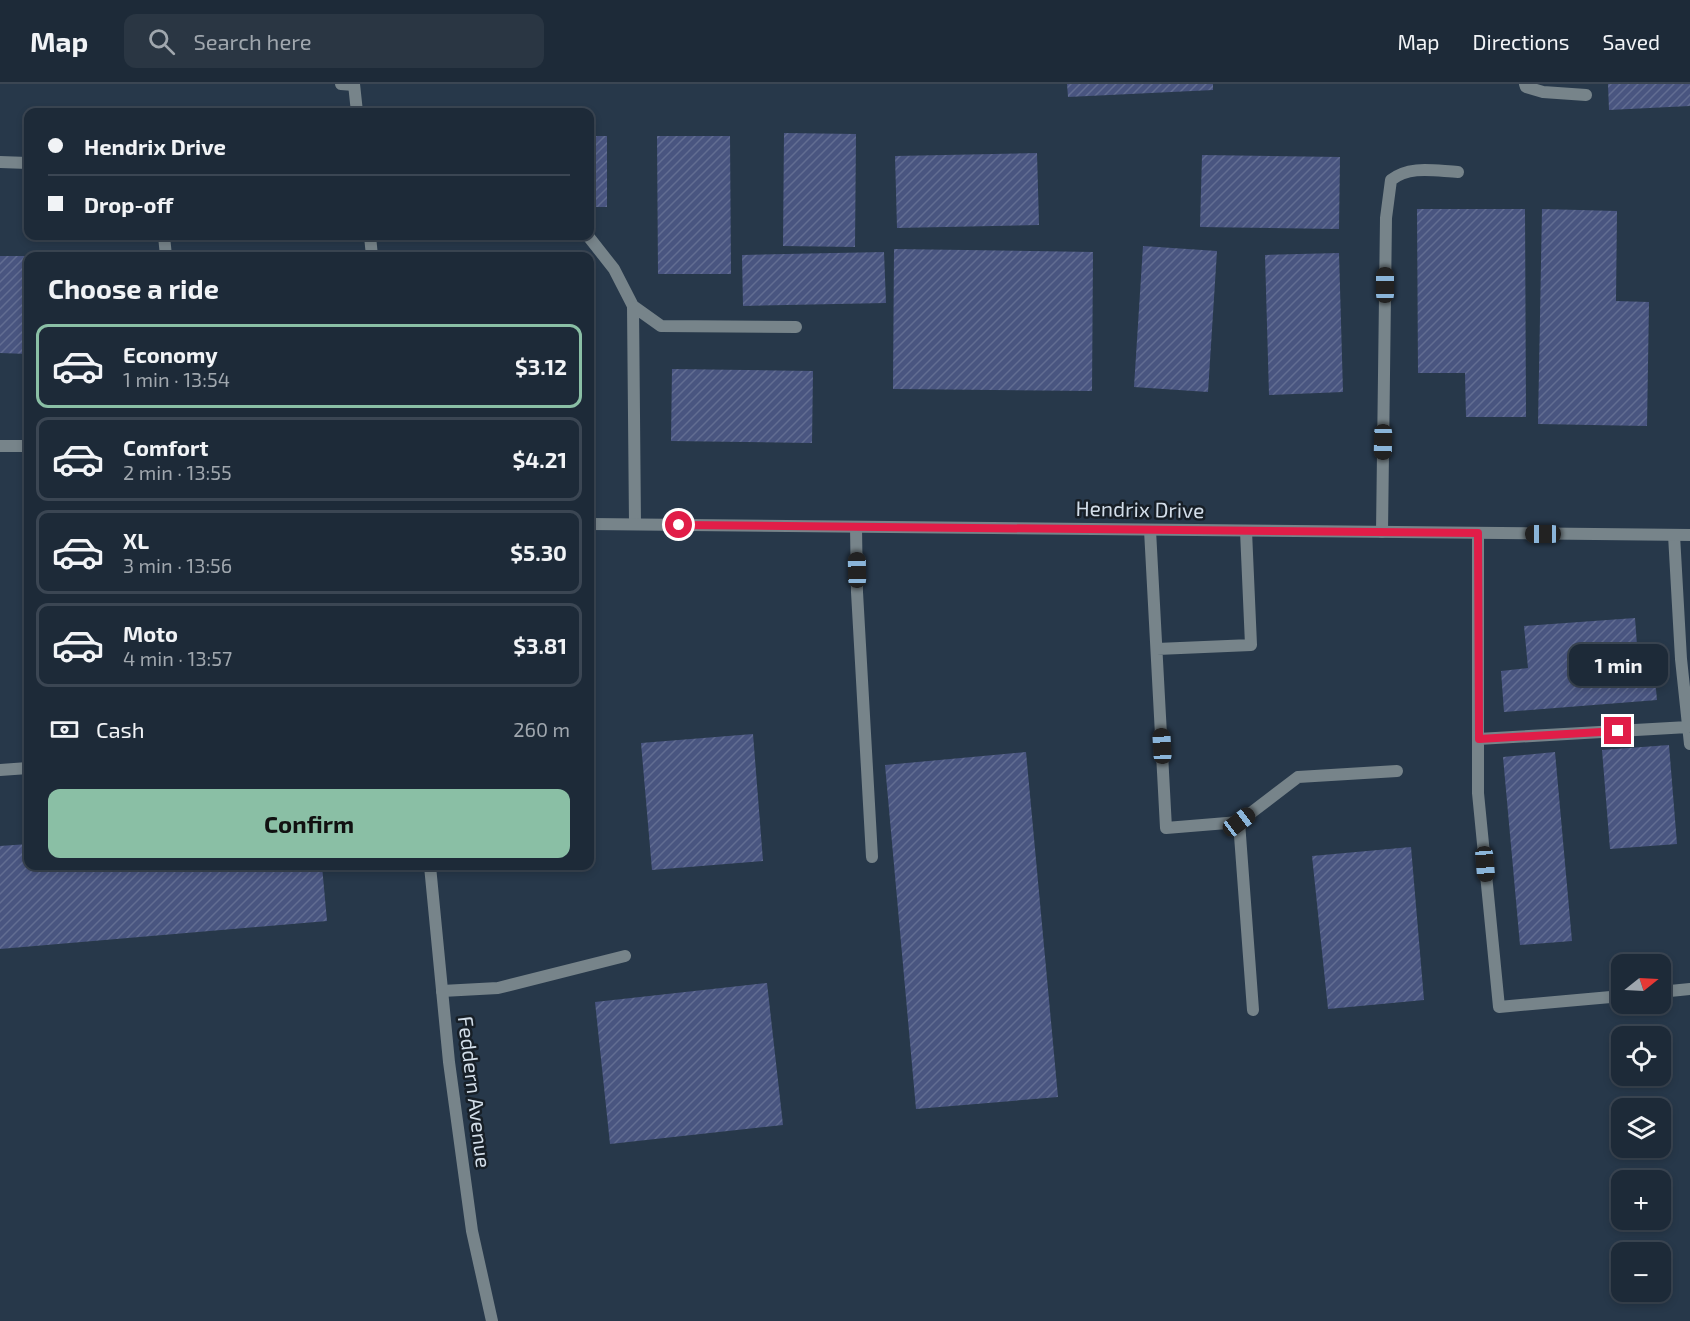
<!DOCTYPE html>
<html lang="en">
<head>
<meta charset="utf-8">
<style>
	body { margin:0; font-family:"Exo 2",sans-serif; background:#2a3643; color:#f1f3f6; height:100vh; display:flex; flex-direction:column; font-size:22px; white-space:nowrap }
	* { box-sizing:border-box; margin:0 }
	p { font-size:20px; color:#a0a7ae }
	.icon { flex:none; width:33px; height:33px; fill:none; stroke:currentColor; stroke-width:2; stroke-linecap:round; stroke-linejoin:round }
	.map { position:relative; flex:1; overflow:hidden }
	.side { position:absolute; left:24px; top:168px; width:570px; height:618px; display:flex; flex-direction:column; background:#1d2a38; border-radius:12px; box-shadow:0 3px 9px #0003,0 0 0 2px #3b4653 }
	.side>* { flex:none }
	.guide { position:absolute; left:24px; top:24px; width:570px; height:132px; border-radius:12px; box-shadow:0 3px 9px #0003,0 0 0 2px #3b4653; display:grid; align-content:center; height:132px; padding:0 24px; background:#1d2a38 }
	.needle { width:39px; rotate:72deg }
	.fabs { position:absolute; left:1611px; top:870px; display:grid; gap:12px }
	.fabs a { display:grid; place-items:center; width:60px; height:60px; border-radius:12px; background:#1d2a38; box-shadow:0 3px 9px #0003,0 0 0 2px #3b4653; font-size:30px }
	.end { position:absolute; width:27px; height:27px; margin:-14px; border:8px solid #e11d48; background:#fff; box-shadow:0 0 0 3px #fff }
	.from { border-radius:50% }
	.bubble { position:absolute; height:42px; border-radius:12px; background:#1d2a38; box-shadow:0 3px 9px #0003,0 0 0 2px #3b4653; font-size:20px; font-weight:700; line-height:42px; text-align:center }
	.car { position:absolute; width:18px; height:36px; margin:-18px -9px; border-radius:8px; box-shadow:0 0 4px 2px #0007; background:linear-gradient(#222 24%,#8ab4d8 0 40%,#222 0 76%,#8ab4d8 0 86%,#222 0) }
	.guide b { display:flex; align-items:center; gap:21px; height:57px; font-size:22px }
	.guide b+b { border-top:2px solid #3b4653 }
	.guide i { width:15px; height:15px; background:#f1f3f6 }
	ul { padding:0; list-style:none }
	li { display:flex; align-items:center; gap:18px; height:84px; margin:0 12px 9px; padding:0 12px; border:3px solid #3b4653; border-radius:12px }
	li div { flex:1 }
	li b { display:block; font-size:22px }
	li em { font-style:normal; font-weight:700 }
	li.active { border-color:#8abfa5 }
	li>.icon { width:54px; height:54px; stroke-width:1.5 }
	h2 { padding:0 24px; font-size:27px; line-height:72px }
	.pay { display:flex; align-items:center; gap:15px; height:66px; padding:0 24px; font-size:22px }
	.pay p { margin-inline-start:auto }
	.cta { display:flex; gap:12px; margin-top:auto; padding:12px 24px }
	.cta a { flex:1; height:69px; border-radius:12px; background:#8abfa5; color:#111; font-size:24px; font-weight:700; line-height:69px; text-align:center }
	header { display:flex; align-items:center; gap:36px; box-sizing:border-box; height:84px; padding:0 30px; background:#1d2a38; border-bottom:2px solid #3b4653 }
	header strong { font-size:28px }
	nav { display:flex; gap:33px; margin-inline-start:auto; font-size:21px }
	.search { width:420px; height:54px; background:#2a3643; display:flex; align-items:center; gap:15px; box-sizing:border-box; padding:0 21px; border-radius:12px; color:#a0a7ae; font-size:22px }
	.map>svg:first-child { display:block }
	.building { fill:url(#building-hatch) }
	.lines { fill:none; stroke-linecap:round; stroke-linejoin:round }
	.lane { stroke:#77848a; stroke-width:12 }
	.street { stroke:#77848a; stroke-width:12 }
	.route { stroke:#e11d48; stroke-width:8 }
	.labels { text-anchor:middle; stroke-width:5; stroke-linejoin:round; paint-order:stroke }
	.street-label { font-size:21px; fill:#d2dde8; stroke:#171f27 }
</style>
</head>
<body>
<header>
<strong>Map</strong>
<div class="search"><svg class="icon" aria-label="search" viewBox="0 0 24 24"><circle cx="10" cy="10" r="6"/><path d="M15 15l6 6"/></svg>Search here</div>
<nav><a>Map</a><a>Directions</a><a>Saved</a></nav>
</header>
<div class="map">
<svg width="1690" height="1237" viewBox="0 0 1690 1237">
	<defs>
		<pattern id="building-hatch" width="6" height="6" patternUnits="userSpaceOnUse" patternTransform="scale(1.5)"><rect width="6" height="6" fill="#495580"/><path d="M-1 1l2-2M0 6l6-6M5 7l2-2" fill="none" stroke="#626d92"/></pattern>
	</defs>
	<rect width="100%" height="100%" fill="#27384a"/>
	<!-- building -->
	<path class="building" d="M1067,0H1213V6L1068,13Z
		M1608,0H1690V22L1609,26Z
		M784,49L856,50L855,163L783,162Z
		M590,52H607V123H590Z
		M657,52H730L731,190H658Z
		M1037,69L1039,141L897,144L895,72Z
		M1202,71L1340,73L1339,145L1200,143Z
		M1417,125H1525L1526,333H1466L1465,289H1418Z
		M1542,125L1617,127L1616,217L1649,218L1647,342L1538,340Z
		M1143,162L1217,167L1208,308L1134,303Z
		M894,165L1093,168L1092,307L893,305Z
		M884,168L886,219L743,222L742,171Z
		M1339,169L1343,308L1269,311L1265,171Z
		M0,172H28V270L0,269Z
		M672,285L813,287L812,359L671,357Z
		M1635,534L1638,575L1653,573L1657,616L1504,628L1501,587L1528,584L1524,542Z
		M753,650L763,777L652,786L641,659Z
		M1669,661L1677,760L1610,765L1602,666Z
		M1026,668L1058,1013L916,1025L885,681Z
		M1555,668L1572,857L1520,861L1503,673Z
		M28,760V782H322L327,837L0,865V762Z
		M1411,763L1424,916L1328,925L1312,772Z
		M767,899L783,1041L610,1060L595,918Z"/>
	<g class="lines">
		<!-- lane -->
		<path class="lane" d="M341,0L354,1
			M1525,0L1526,3L1543,8L1586,11
			M0,78L28,79
			M164,152L166,172
			M588,152L614,185L633,222L661,242L796,243
			M633,222L635,440
			M0,362H28
			M856,443L857,508L872,773
			M1150,446L1166,744L1239,738L1253,926
			M1382,448L1386,134L1391,96C1410,81 1435,87 1458,88
			M1478,449V709L1499,923L1622,912
			M1674,451L1681,575L1690,660
			M1157,565L1251,561L1246,447
			M1478,655L1688,643
			M0,686L28,684
			M1239,738L1298,693L1397,687
			M442,907L498,904L625,872
			M1660,908L1690,905"/>
		<!-- street -->
		<path class="street" d="M354,0L357,28
			M370,152L372,172
			M590,440L1690,451
			M430,782L449,978L472,1147L492,1237"/>
	</g>
	<g class="lines">
		<!-- route -->
		<path class="route" d="M679,441L1478,449L1479,655L1618,647"/>
	</g>
	<g class="labels">
		<!-- street labels -->
		<g class="street-label">
			<text transform="translate(1140 426) rotate(1)" y="7">Hendrix Drive</text>
			<text transform="translate(474 1008) rotate(83)" y="7">Feddern Avenue</text>
		</g>
	</g>
</svg>
<div class="fabs">
<a><svg class="needle" viewBox="-14 -14 28 28"><path d="M0-13l5 13h-10z" fill="#e53935"/><path d="M0 13l5-13h-10z" fill="#a0a7ae"/></svg></a>
<a><svg class="icon" aria-label="locate" viewBox="0 0 24 24"><circle cx="12" cy="12" r="6"/><path d="M12 2v4M12 18v4M2 12h4M18 12h4"/></svg></a>
<a><svg class="icon" aria-label="layers" viewBox="0 0 24 24"><path d="M12 4l9 5-9 5-9-5zM3 14l9 5 9-5"/></svg></a>
<a>+</a>
<a>−</a>
</div>
<i class="end from" style="left:679px;top:441px"></i>
<i class="end" style="left:1618px;top:647px"></i>
<div class="bubble" style="left:1569px;top:560px;width:99px">1 min</div>
<i class="car" style="left:1385px;top:201px;rotate:0deg"></i>
<i class="car" style="left:1383px;top:358px;rotate:181deg"></i>
<i class="car" style="left:1543px;top:450px;rotate:270deg"></i>
<i class="car" style="left:857px;top:486px;rotate:359deg"></i>
<i class="car" style="left:1162px;top:662px;rotate:357deg"></i>
<i class="car" style="left:1239px;top:738px;rotate:53deg"></i>
<i class="car" style="left:1485px;top:780px;rotate:175deg"></i>
<div class="guide">
<b><i class="from"></i>Hendrix Drive</b>
<b><i></i>Drop-off</b>
</div>
<section class="side">
<h2>Choose a ride</h2>
<ul>
<li class="active"><svg class="icon" aria-label="car" viewBox="0 0 24 24"><path d="M5 17H2v-5l4-1 3-4h7l3 4 3 1v5h-3M9 17h6M6 11h13"/><circle cx="7" cy="17" r="2"/><circle cx="17" cy="17" r="2"/></svg><div><b>Economy</b><p>1 min · 13:54</p></div><em>$3.12</em></li>
<li><svg class="icon" aria-label="car" viewBox="0 0 24 24"><path d="M5 17H2v-5l4-1 3-4h7l3 4 3 1v5h-3M9 17h6M6 11h13"/><circle cx="7" cy="17" r="2"/><circle cx="17" cy="17" r="2"/></svg><div><b>Comfort</b><p>2 min · 13:55</p></div><em>$4.21</em></li>
<li><svg class="icon" aria-label="car" viewBox="0 0 24 24"><path d="M5 17H2v-5l4-1 3-4h7l3 4 3 1v5h-3M9 17h6M6 11h13"/><circle cx="7" cy="17" r="2"/><circle cx="17" cy="17" r="2"/></svg><div><b>XL</b><p>3 min · 13:56</p></div><em>$5.30</em></li>
<li><svg class="icon" aria-label="car" viewBox="0 0 24 24"><path d="M5 17H2v-5l4-1 3-4h7l3 4 3 1v5h-3M9 17h6M6 11h13"/><circle cx="7" cy="17" r="2"/><circle cx="17" cy="17" r="2"/></svg><div><b>Moto</b><p>4 min · 13:57</p></div><em>$3.81</em></li>
</ul>
<div class="pay"><svg class="icon" aria-label="cash" viewBox="0 0 24 24"><path d="M3 7h18v10H3z"/><circle cx="12" cy="12" r="2"/></svg>Cash<p>260 m</p></div>
<div class="cta"><a>Confirm</a></div>
</section>
</div>
</body>
</html>
